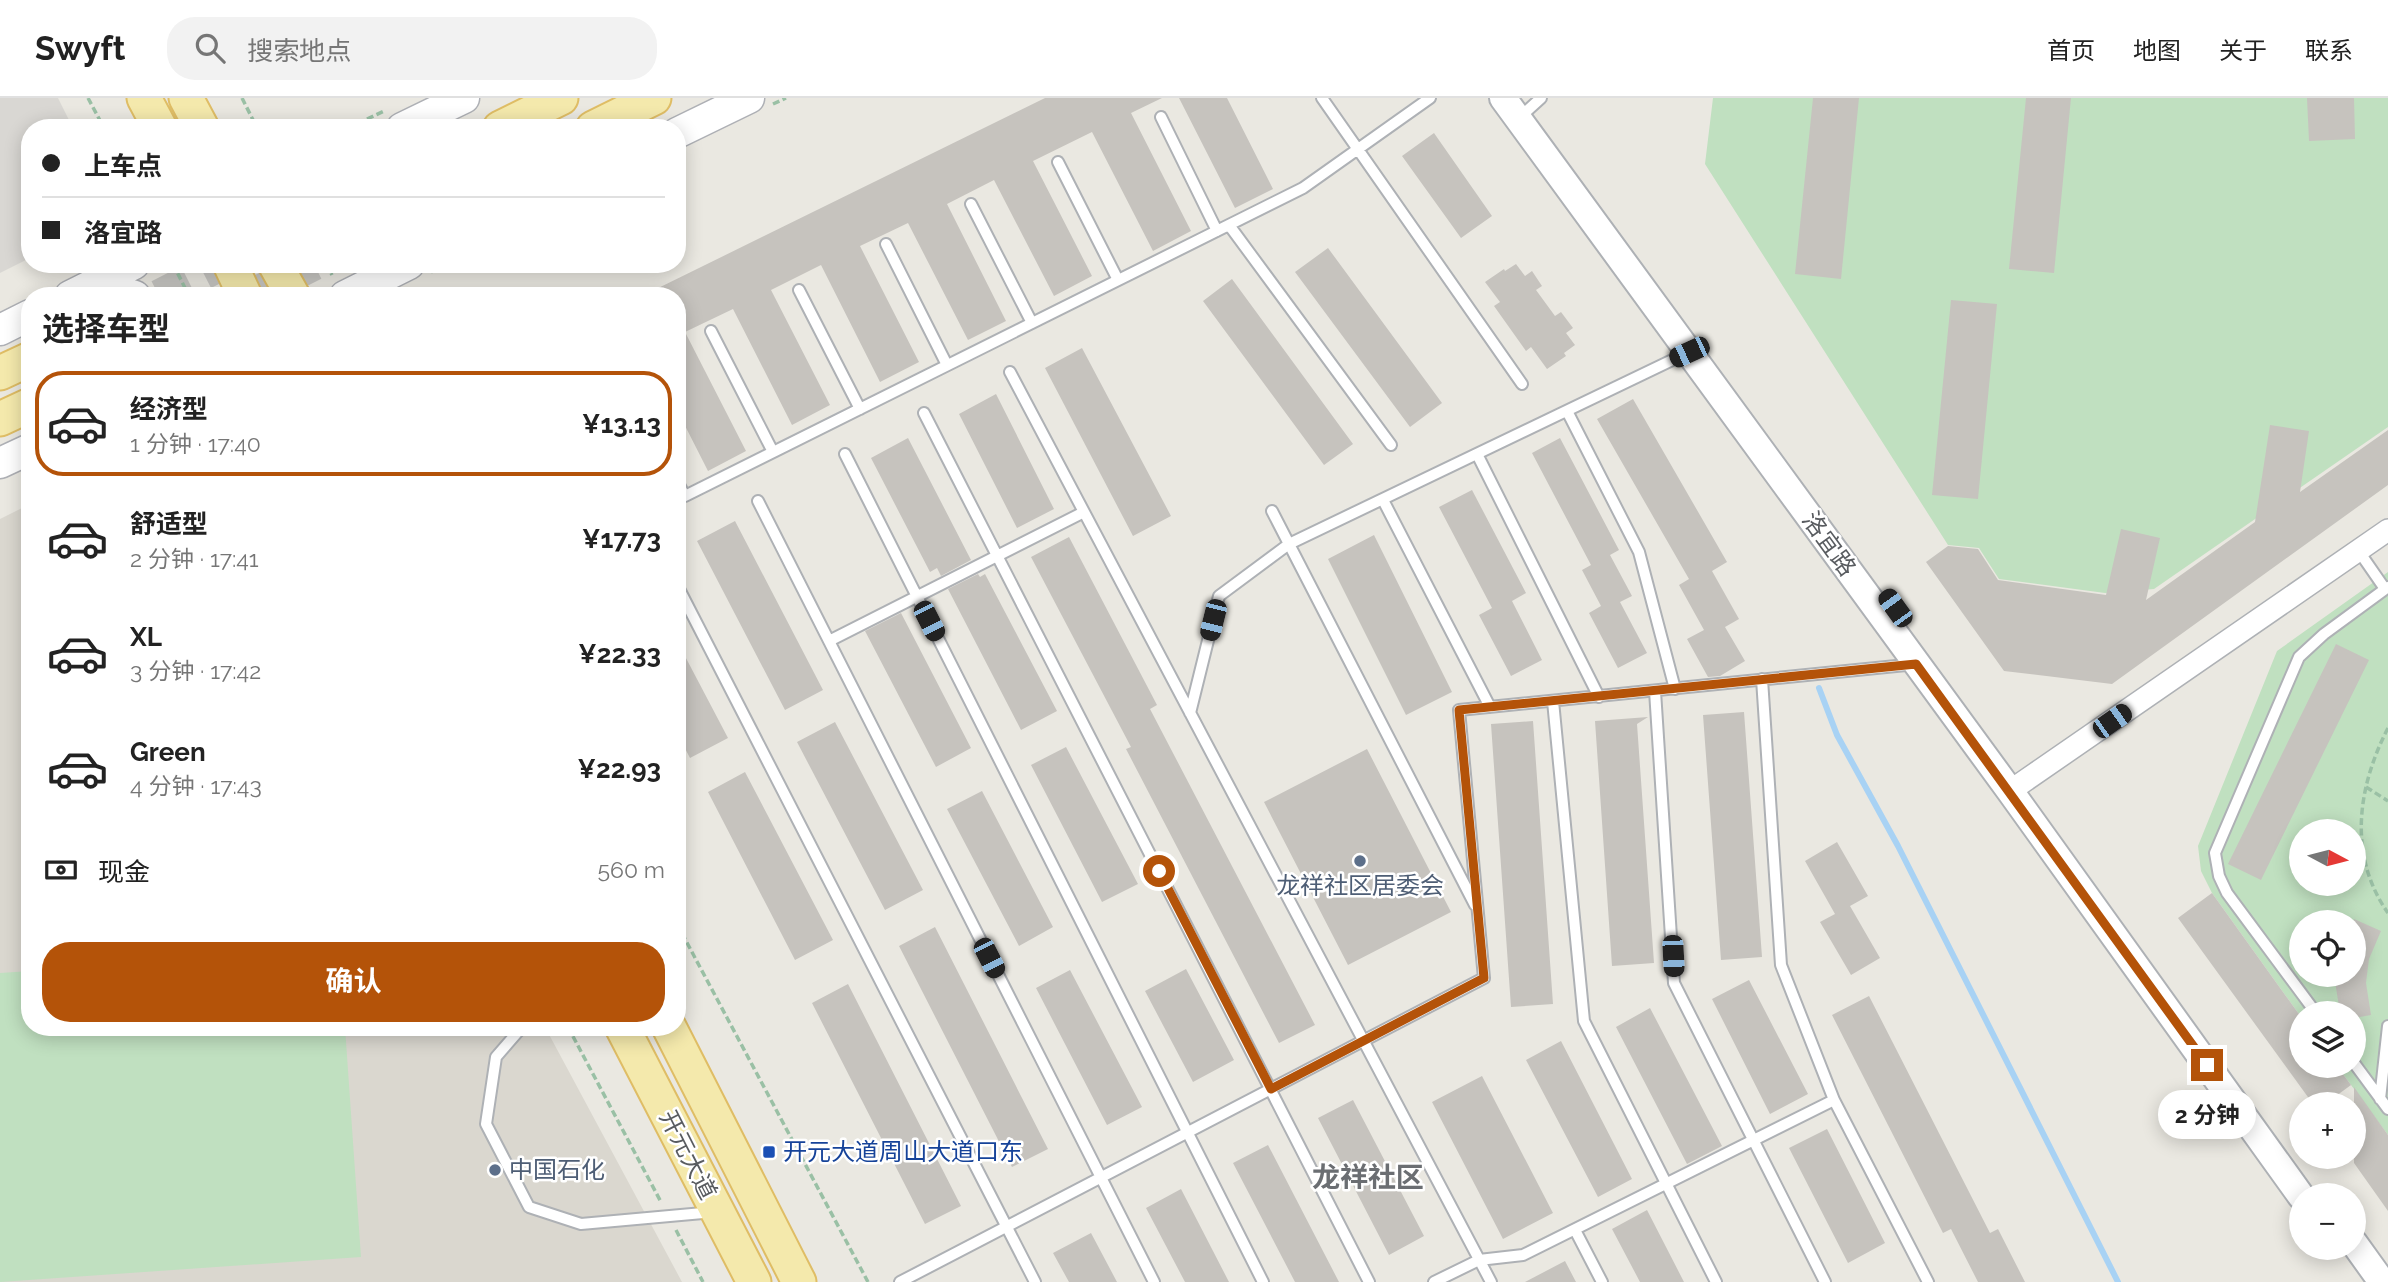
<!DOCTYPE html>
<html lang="zh">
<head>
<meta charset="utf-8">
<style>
	body { margin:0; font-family:Raleway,"Noto Sans SC",sans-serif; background:#f2f2f2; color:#222; height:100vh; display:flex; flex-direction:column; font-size:26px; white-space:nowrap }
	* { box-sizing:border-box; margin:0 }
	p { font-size:23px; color:#767676 }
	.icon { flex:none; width:38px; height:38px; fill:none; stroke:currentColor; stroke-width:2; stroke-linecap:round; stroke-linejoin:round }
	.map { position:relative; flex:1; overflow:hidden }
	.details { position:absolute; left:21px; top:189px; width:665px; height:749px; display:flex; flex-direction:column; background:#fff; border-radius:28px; box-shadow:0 4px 18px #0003 }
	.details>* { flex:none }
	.guide { position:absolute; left:21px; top:21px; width:665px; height:154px; border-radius:28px; box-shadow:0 4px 18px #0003; display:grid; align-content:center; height:154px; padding:0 21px; background:#fff }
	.needle { width:46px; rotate:97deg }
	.fabs { position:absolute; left:2289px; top:721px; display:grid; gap:14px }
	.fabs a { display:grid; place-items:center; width:77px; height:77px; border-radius:50%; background:#fff; box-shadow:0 4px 18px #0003; font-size:35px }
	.end { position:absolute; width:32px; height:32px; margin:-16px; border:9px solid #b45309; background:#fff; box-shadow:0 0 0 4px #fff }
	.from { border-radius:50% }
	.bubble { position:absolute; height:49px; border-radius:24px; background:#fff; box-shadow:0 4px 18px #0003; font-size:23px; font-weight:700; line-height:49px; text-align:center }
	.car { position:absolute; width:21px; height:42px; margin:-21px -10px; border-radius:9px; box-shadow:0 0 5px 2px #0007; background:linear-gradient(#222 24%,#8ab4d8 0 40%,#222 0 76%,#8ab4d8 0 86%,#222 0) }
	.guide b { display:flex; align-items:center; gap:24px; height:66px; font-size:26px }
	.guide b+b { border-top:2px solid #e0e0e0 }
	.guide i { width:18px; height:18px; background:#222 }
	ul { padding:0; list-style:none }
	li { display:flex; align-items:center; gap:21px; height:105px; margin:0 14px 10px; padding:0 7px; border:4px solid transparent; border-radius:28px }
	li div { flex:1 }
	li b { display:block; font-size:26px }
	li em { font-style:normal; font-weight:700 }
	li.active { border-color:#b45309 }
	li>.icon { width:63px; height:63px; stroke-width:1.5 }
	h2 { padding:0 21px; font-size:32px; line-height:84px }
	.pay { display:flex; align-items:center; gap:18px; height:77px; padding:0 21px; font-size:26px }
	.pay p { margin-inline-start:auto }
	.button { display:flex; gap:14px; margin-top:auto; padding:14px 21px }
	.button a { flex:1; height:80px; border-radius:28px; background:#b45309; color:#fff; font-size:28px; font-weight:700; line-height:80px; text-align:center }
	header { display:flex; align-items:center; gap:42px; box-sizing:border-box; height:98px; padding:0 35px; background:#fff; border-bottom:2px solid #e0e0e0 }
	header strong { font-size:33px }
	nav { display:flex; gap:38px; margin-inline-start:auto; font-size:24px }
	.search { width:490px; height:63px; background:#f2f2f2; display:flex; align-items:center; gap:18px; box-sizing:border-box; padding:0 24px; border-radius:28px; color:#767676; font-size:26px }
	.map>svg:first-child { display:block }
	.industrial { fill:#d9d7d3 }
	.education { fill:#dad7cf }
	.green { fill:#c0e0c0; fill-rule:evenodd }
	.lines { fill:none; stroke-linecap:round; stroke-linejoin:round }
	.stream { stroke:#a8d2f4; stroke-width:6 }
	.building { fill:#c6c3be }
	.primary-tunnel { stroke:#c6c5c1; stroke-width:33; stroke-dasharray:33 17; stroke-linecap:butt }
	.service-casing { stroke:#aeb1b5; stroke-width:14 }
	.minor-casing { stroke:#aeb1b5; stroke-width:24 }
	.tertiary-casing { stroke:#aeb1b5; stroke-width:30 }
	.secondary-casing { stroke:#aeb0b5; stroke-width:33 }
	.primary-casing { stroke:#dfbd65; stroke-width:37 }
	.path { stroke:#9ac0a5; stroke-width:3.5; stroke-dasharray:7 3.5; stroke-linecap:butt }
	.service { stroke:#fff; stroke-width:10 }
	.minor { stroke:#fff; stroke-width:21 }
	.tertiary { stroke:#fff; stroke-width:26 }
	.secondary { stroke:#fff; stroke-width:30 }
	.primary { stroke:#f4e9ac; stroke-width:33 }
	.route { stroke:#b45309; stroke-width:9 }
	.service-dot { fill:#5c6f8a; stroke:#fff; stroke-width:2.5 }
	.transit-dot { fill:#1a4fb4; stroke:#fff; stroke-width:2.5 }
	.labels { text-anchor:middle; stroke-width:5; stroke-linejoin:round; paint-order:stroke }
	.street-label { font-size:24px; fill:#595c60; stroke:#fff }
	.service-label { font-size:24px; fill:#4e5e75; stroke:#fff }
	.transit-label { font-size:24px; fill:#164399; stroke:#fff; text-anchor:start }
	.quarter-label { font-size:28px; font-weight:bold; fill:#6b6e72; stroke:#fff }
</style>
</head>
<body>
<header>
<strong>Swyft</strong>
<div class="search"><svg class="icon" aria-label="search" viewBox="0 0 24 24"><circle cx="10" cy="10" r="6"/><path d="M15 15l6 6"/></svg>搜索地点</div>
<nav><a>首页</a><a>地图</a><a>关于</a><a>联系</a></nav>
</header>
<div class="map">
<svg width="2388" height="1184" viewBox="0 0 2388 1184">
	<rect width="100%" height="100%" fill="#eae8e1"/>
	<!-- industrial -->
	<path class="industrial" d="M0,0H58L73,30H30V160L0,175Z"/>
	<!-- education -->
	<path class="education" d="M30,406V929H545L682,1184H0V421Z"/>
	<!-- green -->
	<path class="green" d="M1713,0H2388V329L2154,491L2105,495L1999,481L1979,450L1948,447L1705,66Z
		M2388,474V1037L2337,968H2354V915H2301V919L2212,795L2201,773L2198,748L2277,553ZM2301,733H2354V786H2301ZM2301,824H2354V877H2301Z
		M30,873V929H345L361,1159L0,1184V875Z"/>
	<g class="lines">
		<!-- stream -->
		<path class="stream" d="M1819,590L1837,637L1898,748L2118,1184"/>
	</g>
	<!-- building -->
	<path class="building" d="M1045,0H1162L1131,15L1191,133L1153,153L1092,34L1033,63L1092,178L1054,198L994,82L947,106L1006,223L968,242L908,125L860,148L919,264L880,284L821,167L771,192L830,307L792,327L733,211L685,234L746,353L708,373L677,312V198H642Z
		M1179,0H1227L1273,91L1235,110Z
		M1813,0H1859L1841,181L1795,176Z
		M2026,0H2071L2054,175L2009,171Z
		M2307,0H2354L2355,41L2309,43Z
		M1434,35L1492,118L1461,140L1402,58Z
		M1328,150L1442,305L1410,329L1295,174Z
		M1516,166L1525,178L1532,173L1542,188L1536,192L1555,218L1561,214L1573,230L1566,235L1575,247L1564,255L1566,258L1547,271L1531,249L1526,253L1494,208L1500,204L1485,184L1504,171L1505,173Z
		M1232,181L1353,346L1324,367L1203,203Z
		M1951,202L1997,206L1978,401L1932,397Z
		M1082,250L1171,418L1133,438L1045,270Z
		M996,296L1054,411L1017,430L959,316Z
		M1633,301L1727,464L1712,473L1739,521L1725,529L1745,563L1720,578L1708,579L1687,541L1704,532L1679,487L1689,481L1597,321Z
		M2270,327L2309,333L2300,394L2388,332V387L2112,586L2004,573L1926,464L1948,448L1978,451L1998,482L2106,497L2121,431L2160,440L2146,502L2255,424Z
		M908,340L971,462L941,478L937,470L930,474L871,360Z
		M1560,340L1619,452L1610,457L1632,498L1620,504L1647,555L1618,570L1589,515L1601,508L1582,472L1591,467L1532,355Z
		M1472,392L1526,495L1512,503L1542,562L1511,578L1479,517L1492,510L1439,409Z
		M735,423L823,592L785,612L697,443Z
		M1374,437L1452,594L1406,617L1328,461Z
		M1069,439L1157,607L1150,611L1315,927L1279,945L1126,651L1131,649L1031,459Z
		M978,476L980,479L985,476L1057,613L1021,632L948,491Z
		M901,515L971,650L936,669L865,533Z
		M677,543L728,640L690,660L677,635Z
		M2336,546L2369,562L2261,782L2228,766Z
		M1744,614L1762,859L1721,862L1703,617Z
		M1648,619L1637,626L1654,865L1612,868L1595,623Z
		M1533,623L1553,906L1511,909L1491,626Z
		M835,624L923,792L885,812L797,644Z
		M1066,649L1138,786L1102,804L1031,667Z
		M1367,651L1451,814L1348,867L1264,704Z
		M745,674L833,842L795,862L708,694Z
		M982,693L1053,829L1019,848L947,711Z
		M1837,744L1868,798L1850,808L1880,860L1851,877L1820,824L1835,816L1805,763Z
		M2212,795L2301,919V968H2337L2351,987L2325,1006H2313L2178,820Z
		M2354,821L2381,833L2369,861L2366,885L2371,917L2354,920V915H2340L2334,877H2354Z
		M935,829L1048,1051L1012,1069L899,848Z
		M1186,871L1234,962L1193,984L1145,893Z
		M1070,872L1142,1009L1107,1027L1036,890Z
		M1749,882L1808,996L1770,1016L1712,901Z
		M848,886L961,1108L925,1126L812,905Z
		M1869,898L1990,1135L1998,1131L2025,1184H1978L1951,1131L1943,1135L1832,917Z
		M1650,910L1722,1048L1687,1066L1616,929Z
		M1561,943L1632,1081L1598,1099L1526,962Z
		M1482,978L1553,1115L1503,1141L1432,1004Z
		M2354,989L2388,1037V1113L2354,1065Z
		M1353,1002L1424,1138L1389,1157L1318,1020Z
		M1827,1031L1885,1145L1848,1165L1789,1050Z
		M1268,1047L1339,1184H1295L1233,1065Z
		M1181,1091L1229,1184H1185L1146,1110Z
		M1647,1112L1684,1184H1640L1612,1131Z
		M1091,1135L1117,1184H1069L1053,1155Z
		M1565,1163L1576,1184H1525Z"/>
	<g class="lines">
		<!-- primary-tunnel -->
		<path class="primary-tunnel" d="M159,198L222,166
			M250,198L314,166"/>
		<defs>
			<path id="service" d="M1322,0L1522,286
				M1161,19L1217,133
				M1518,21L1541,0
				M1058,64L1118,182
				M971,106L1032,225
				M1229,127L1391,347
				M886,146L947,267
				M799,192L860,311
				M711,233L773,354
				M1010,274L1491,1184
				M1567,313L1639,454L1675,591
				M924,315L1369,1184
				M845,356L1263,1184
				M1477,356L1599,599
				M677,383L685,398L1303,90L1430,0
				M1383,402L1490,609
				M758,403L1154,1184
				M1272,413L1475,807
				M2358,452L2385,491
				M677,487L1035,1184
				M829,543L1084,414
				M1762,581L1781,867L1834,1002
				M1655,593L1674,885L1825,1184
				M1553,603L1584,923L1716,1184
				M1190,615L1219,498L1289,446L1689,254
				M2316,915L2227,795L2219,778L2215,755L2299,559L2324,536L2388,489
				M522,929L496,959L486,1026L529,1109L581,1126L714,1114
				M2354,965L2388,1011
				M2380,1001L2388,928
				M1575,1132L1602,1184
				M900,1184L1484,880L1459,612L1916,566
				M1434,1184L1479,1162L1523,1157L1834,1002L1928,1184"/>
			<path id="minor" d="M2010,693L2388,432"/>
			<path id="tertiary" d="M1503,0L2010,693L2301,1098
				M2354,1145L2382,1184"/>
			<path id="secondary" d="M402,30L464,0
				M677,35L749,0
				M84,193L110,190L135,198
				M70,198L134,166
				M345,198L409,166
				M0,232L30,217
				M0,365L30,351"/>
			<path id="primary" d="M144,0L160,30
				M186,0L202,30
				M500,30L561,0
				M593,30L654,0
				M230,166L245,198
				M275,166L293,198
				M0,275L30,261
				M0,321L30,307
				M622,929L754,1184
				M669,929L799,1184"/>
		</defs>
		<!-- service casing -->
		<use href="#service" class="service-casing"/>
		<!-- minor casing -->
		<use href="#minor" class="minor-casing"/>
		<!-- tertiary casing -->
		<use href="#tertiary" class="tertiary-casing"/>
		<!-- secondary casing -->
		<use href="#secondary" class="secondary-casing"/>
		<!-- primary casing -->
		<use href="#primary" class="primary-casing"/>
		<!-- path -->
		<path class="path" d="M88,0L104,30
			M242,0L257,30
			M773,6L786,0
			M348,30L384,13
			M173,166L189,198
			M326,166L332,177
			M431,174L447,166
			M2388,630C2357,690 2348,758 2388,815
			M2366,689L2388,703
			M677,826L868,1184
			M568,929L661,1104
			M676,1132L703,1184"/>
		<!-- service -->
		<use href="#service" class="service"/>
		<!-- minor -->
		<use href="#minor" class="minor"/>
		<!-- tertiary -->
		<use href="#tertiary" class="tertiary"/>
		<!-- secondary -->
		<use href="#secondary" class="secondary"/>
		<!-- primary -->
		<use href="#primary" class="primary"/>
	</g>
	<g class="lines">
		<!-- route -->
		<path class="route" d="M1159,773L1271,991L1484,880L1459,612L1916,566L2207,967"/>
	</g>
	<!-- markers -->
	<g class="service-dot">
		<circle cx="1360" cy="763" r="7"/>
		<circle cx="495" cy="1072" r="7"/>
	</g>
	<rect class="transit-dot" x="762" y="1047" width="14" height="14" rx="3.5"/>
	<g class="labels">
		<!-- street labels -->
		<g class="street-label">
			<text transform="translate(1829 446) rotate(54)" y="8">洛宜路</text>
			<text transform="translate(688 1057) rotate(63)" y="8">开元大道</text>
		</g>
		<!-- service labels -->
		<g class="service-label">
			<text x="1360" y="796">龙祥社区居委会</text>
			<text x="509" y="1080" text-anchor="start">中国石化</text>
		</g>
		<!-- transit labels -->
		<g class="transit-label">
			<text x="783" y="1062">开元大道周山大道口东</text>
		</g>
		<!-- quarter labels -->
		<g class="quarter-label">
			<text x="1368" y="1089">龙祥社区</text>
		</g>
	</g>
</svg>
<div class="fabs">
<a><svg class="needle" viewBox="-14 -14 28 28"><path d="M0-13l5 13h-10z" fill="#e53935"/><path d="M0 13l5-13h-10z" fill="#767676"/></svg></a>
<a><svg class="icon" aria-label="locate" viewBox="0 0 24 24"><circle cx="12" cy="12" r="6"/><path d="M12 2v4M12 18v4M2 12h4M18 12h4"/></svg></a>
<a><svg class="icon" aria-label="layers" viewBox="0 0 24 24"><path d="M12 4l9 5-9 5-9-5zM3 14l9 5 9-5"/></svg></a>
<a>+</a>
<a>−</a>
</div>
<i class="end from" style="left:1159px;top:773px"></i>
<i class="end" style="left:2207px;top:967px"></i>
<div class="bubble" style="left:2158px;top:992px;width:98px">2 分钟</div>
<i class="car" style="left:1689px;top:254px;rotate:245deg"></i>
<i class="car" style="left:1895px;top:510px;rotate:324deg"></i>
<i class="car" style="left:1213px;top:522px;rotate:194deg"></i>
<i class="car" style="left:929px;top:523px;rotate:153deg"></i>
<i class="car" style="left:2112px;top:623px;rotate:55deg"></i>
<i class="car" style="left:1673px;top:858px;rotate:177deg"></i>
<i class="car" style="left:989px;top:860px;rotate:153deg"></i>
<div class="guide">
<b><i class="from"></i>上车点</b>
<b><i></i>洛宜路</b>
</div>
<section class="details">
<h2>选择车型</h2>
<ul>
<li class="active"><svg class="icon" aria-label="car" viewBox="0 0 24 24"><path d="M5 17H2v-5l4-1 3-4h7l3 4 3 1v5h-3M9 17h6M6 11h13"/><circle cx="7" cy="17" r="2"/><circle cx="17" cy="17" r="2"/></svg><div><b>经济型</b><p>1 分钟 · 17:40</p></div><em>¥13.13</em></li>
<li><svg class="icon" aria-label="car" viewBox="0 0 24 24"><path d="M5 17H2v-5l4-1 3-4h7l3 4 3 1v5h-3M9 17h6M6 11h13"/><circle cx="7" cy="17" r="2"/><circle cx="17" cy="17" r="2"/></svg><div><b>舒适型</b><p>2 分钟 · 17:41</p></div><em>¥17.73</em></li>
<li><svg class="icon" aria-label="car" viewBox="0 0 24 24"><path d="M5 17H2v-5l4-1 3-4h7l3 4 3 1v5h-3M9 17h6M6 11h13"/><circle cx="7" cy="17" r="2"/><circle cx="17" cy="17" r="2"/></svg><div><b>XL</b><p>3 分钟 · 17:42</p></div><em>¥22.33</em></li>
<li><svg class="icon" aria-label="car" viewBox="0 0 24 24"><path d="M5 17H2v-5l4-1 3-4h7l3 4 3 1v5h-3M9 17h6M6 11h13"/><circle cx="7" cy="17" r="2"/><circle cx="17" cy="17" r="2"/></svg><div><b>Green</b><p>4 分钟 · 17:43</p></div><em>¥22.93</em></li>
</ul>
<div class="pay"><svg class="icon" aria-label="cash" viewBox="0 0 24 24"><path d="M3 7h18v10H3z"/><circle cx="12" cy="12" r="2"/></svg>现金<p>560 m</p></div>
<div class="button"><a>确认</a></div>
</section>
</div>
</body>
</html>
